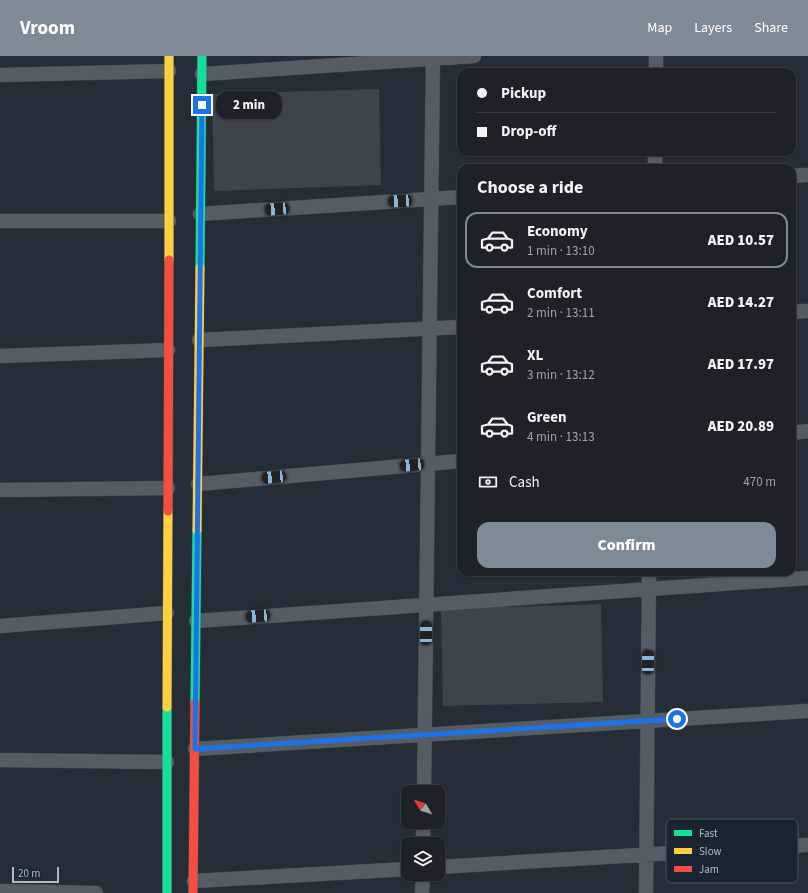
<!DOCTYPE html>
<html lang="en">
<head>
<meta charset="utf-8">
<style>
	body { margin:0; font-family:"Source Sans 3",sans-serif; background:#292f34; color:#f1f3f6; height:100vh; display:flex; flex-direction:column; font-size:15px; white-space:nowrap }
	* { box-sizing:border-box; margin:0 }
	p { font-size:13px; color:#a0a4a8 }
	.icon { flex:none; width:22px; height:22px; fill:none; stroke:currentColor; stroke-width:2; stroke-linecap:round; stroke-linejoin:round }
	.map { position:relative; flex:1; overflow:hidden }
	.sheet { position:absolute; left:457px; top:108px; width:339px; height:412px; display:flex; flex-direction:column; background:#1c2228; border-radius:12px; box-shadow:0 1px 3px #0004,0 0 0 1px #3a3f45 }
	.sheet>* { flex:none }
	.hud { position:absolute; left:457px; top:12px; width:339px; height:88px; border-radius:12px; box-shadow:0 1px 3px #0004,0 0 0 1px #3a3f45; display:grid; align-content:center; height:88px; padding:0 20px; background:#1c2228 }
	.needle { width:26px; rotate:309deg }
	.tools { position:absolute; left:401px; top:729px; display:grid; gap:8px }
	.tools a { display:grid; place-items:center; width:44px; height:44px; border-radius:8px; background:#1c2228; box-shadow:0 1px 3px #0004,0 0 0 1px #3a3f45; font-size:20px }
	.scale { position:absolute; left:12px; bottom:10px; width:47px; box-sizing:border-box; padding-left:4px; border:2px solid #aebbc8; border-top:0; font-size:11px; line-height:14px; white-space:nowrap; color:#aebbc8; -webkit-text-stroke:3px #192531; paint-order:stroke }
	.end { position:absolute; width:18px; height:18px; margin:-9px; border:5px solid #1a73e8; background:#fff; box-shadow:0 0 0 2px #fff }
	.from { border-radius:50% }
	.bubble { position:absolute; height:28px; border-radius:12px; background:#1c2228; box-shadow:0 1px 3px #0004,0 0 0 1px #3a3f45; font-size:13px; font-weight:800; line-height:28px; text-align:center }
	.car { position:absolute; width:12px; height:24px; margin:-12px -6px; border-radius:5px; box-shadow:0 0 3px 1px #0007; background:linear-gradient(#222 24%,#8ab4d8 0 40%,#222 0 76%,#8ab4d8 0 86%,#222 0) }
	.hud b { display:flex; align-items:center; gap:14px; height:38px; font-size:15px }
	.hud b+b { border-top:1px solid #3a3f45 }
	.hud i { width:10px; height:10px; background:#f1f3f6 }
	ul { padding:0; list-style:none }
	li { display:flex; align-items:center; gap:12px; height:56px; margin:0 8px 6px; padding:0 12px; border:2px solid transparent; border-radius:12px }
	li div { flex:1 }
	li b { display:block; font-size:15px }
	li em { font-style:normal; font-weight:800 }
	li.on { border-color:#7e8a95 }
	li>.icon { width:36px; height:36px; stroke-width:1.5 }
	h2 { padding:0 20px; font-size:18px; line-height:48px }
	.pay { display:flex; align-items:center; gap:10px; height:44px; padding:0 20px; font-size:15px }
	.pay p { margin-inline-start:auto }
	.cta { display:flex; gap:8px; margin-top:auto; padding:8px 20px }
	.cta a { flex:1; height:46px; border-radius:12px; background:#7e8a95; color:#fff; font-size:16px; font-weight:800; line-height:46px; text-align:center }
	header { display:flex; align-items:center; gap:24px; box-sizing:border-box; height:56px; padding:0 20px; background:#7e8a95; color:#fff }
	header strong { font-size:19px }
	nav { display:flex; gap:22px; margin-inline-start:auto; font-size:14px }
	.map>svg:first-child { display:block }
	.building { fill:#3d444c }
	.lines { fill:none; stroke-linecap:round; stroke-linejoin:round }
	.street-casing { stroke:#42484e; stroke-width:15 }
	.fast-casing { stroke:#42484e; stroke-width:10 }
	.slow-casing { stroke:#42484e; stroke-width:10 }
	.jam-casing { stroke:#42484e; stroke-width:10 }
	.street { stroke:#565c64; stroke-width:14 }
	.fast { stroke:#16e098; stroke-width:9 }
	.slow { stroke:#ffcf43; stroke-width:9 }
	.jam { stroke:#f24e42; stroke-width:9 }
	.route { stroke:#1a73e8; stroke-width:5 }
	.key { fill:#192531; stroke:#46525e; stroke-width:1 }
	.key-label { font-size:11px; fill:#aebbc8 }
</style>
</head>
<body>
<header>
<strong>Vroom</strong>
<nav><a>Map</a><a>Layers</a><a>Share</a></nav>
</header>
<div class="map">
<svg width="808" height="837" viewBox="0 0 808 837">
	<rect width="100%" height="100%" fill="#252e36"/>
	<!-- building -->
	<path class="building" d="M379,33L381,129L214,135L212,38Z
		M601,548L603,646L443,650L441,553Z"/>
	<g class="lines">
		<defs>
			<path id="street" d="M656,16V0
				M202,18L474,0
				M0,19L169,15
				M655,112V96
				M792,120L808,119
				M200,158L461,141
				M0,165H169
				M792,256L808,255
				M199,284L461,271
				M0,300L168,294
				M792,377L808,375
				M198,428L461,405
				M0,434L168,432
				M196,565L808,522
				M0,570L167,557
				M195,693L808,655
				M0,704L167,706
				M424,736L433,0
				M423,788V766
				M438,811L808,789
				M194,825L408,813
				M0,835L96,837
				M422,837L423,818
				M646,837L649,516"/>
			<path id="fast" d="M200,212L202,0
				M195,647L197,474
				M167,837V651"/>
			<path id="slow" d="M169,204V0
				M197,474L200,212
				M167,651L168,455"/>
			<path id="jam" d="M168,455L169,204
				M193,837L195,647"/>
		</defs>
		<!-- street casing -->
		<use href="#street" class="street-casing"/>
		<!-- fast casing -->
		<use href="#fast" class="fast-casing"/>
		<!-- slow casing -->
		<use href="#slow" class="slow-casing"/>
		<!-- jam casing -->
		<use href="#jam" class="jam-casing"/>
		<!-- street -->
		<use href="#street" class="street"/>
		<!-- fast -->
		<use href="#fast" class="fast"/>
		<!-- slow -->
		<use href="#slow" class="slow"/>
		<!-- jam -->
		<use href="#jam" class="jam"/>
	</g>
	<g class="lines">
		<!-- route -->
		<path class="route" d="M202,49L195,693L677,663"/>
	</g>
	<!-- legend -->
	<rect x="666" y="763" width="132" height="64" rx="6" class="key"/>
	<rect x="674" y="774" width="18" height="6" fill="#16e098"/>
	<rect x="674" y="792" width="18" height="6" fill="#ffcf43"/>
	<rect x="674" y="810" width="18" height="6" fill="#f24e42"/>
	<g class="key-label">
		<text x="699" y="781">Fast</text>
		<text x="699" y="799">Slow</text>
		<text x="699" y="817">Jam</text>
	</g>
</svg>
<div class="tools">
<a><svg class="needle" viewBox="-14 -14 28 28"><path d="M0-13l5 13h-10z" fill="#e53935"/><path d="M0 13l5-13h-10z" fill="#a0a4a8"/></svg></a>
<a><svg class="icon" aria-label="layers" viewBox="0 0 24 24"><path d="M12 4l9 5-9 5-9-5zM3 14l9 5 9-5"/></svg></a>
</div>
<div class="scale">20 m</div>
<i class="end from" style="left:677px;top:663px"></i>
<i class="end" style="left:202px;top:49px"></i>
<div class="bubble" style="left:216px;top:35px;width:66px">2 min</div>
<i class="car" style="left:400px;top:145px;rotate:267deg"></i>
<i class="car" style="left:277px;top:153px;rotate:266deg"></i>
<i class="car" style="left:412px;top:409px;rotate:265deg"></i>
<i class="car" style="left:274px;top:421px;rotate:265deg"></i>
<i class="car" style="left:258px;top:560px;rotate:266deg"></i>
<i class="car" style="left:426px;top:577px;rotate:1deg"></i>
<i class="car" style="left:648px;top:606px;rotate:1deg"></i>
<div class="hud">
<b><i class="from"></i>Pickup</b>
<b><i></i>Drop-off</b>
</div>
<section class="sheet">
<h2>Choose a ride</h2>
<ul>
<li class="on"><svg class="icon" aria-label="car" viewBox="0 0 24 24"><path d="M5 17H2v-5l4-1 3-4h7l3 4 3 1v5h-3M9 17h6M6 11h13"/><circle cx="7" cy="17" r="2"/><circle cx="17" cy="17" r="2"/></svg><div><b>Economy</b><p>1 min · 13:10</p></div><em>AED 10.57</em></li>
<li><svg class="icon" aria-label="car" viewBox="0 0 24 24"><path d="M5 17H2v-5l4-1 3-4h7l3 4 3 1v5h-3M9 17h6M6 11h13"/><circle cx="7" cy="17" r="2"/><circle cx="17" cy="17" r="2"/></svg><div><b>Comfort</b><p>2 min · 13:11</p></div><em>AED 14.27</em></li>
<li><svg class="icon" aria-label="car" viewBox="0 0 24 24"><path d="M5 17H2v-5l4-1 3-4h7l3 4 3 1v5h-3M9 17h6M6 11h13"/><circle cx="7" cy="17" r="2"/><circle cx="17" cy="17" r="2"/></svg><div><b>XL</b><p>3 min · 13:12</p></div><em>AED 17.97</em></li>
<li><svg class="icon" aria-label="car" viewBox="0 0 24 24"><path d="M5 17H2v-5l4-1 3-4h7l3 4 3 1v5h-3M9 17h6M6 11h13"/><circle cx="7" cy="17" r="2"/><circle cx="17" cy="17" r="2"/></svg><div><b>Green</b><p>4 min · 13:13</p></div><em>AED 20.89</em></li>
</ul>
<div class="pay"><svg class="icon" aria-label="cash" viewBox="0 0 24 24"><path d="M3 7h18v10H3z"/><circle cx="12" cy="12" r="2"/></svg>Cash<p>470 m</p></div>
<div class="cta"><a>Confirm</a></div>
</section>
</div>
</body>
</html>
